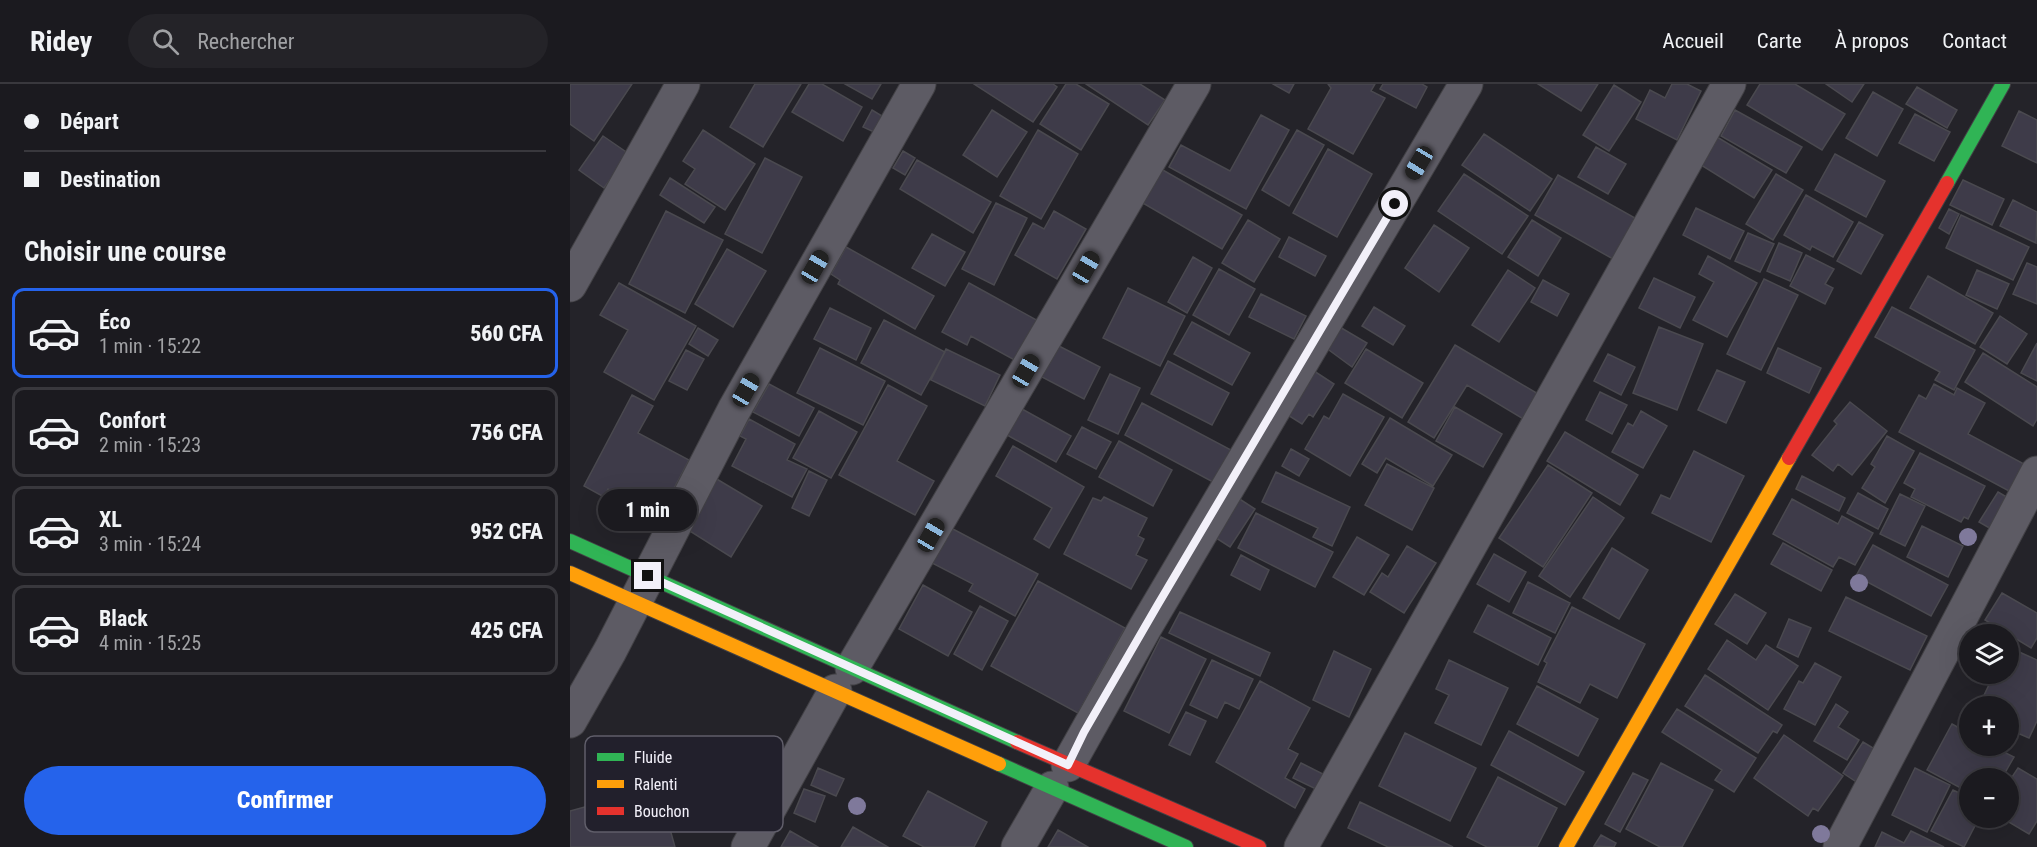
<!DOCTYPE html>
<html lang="fr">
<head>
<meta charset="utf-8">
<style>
	body { margin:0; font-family:"Roboto Condensed",sans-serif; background:#242328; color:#f1f3f6; height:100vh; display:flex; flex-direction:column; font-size:22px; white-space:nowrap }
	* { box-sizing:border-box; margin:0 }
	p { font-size:20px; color:#a0a1a4 }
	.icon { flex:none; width:33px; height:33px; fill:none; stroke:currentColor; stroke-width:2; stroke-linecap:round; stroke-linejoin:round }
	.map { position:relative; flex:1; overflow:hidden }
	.panel { display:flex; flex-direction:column; background:#1b1a1f; width:570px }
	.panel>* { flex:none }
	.guide { display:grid; align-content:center; height:132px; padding:0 24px; background:#1b1a1f }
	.buttons { position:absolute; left:1389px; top:540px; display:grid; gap:12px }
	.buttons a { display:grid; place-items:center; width:60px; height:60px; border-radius:50%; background:#1b1a1f; box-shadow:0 6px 24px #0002,0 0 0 2px #39383d; font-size:30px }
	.end { position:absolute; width:27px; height:27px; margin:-14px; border:8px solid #f2f0f9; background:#111; box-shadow:0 0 0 3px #111 }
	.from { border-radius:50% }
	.bubble { position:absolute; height:42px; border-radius:21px; background:#1b1a1f; box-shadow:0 6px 24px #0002,0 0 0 2px #39383d; font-size:20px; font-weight:800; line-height:42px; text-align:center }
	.car { position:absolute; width:18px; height:36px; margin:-18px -9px; border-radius:8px; box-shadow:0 0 4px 2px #0007; background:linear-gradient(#222 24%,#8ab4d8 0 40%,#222 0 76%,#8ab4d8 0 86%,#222 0) }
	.guide b { display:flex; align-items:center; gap:21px; height:57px; font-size:22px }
	.guide b+b { border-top:2px solid #39383d }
	.guide i { width:15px; height:15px; background:#f1f3f6 }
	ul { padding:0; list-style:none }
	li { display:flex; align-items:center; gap:18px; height:90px; margin:0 12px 9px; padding:0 12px; border:3px solid #39383d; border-radius:12px }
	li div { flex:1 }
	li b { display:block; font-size:22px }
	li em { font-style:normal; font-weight:800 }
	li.selected { border-color:#2563eb }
	li>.icon { width:54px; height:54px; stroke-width:1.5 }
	h2 { padding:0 24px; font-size:27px; line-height:72px }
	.button { display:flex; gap:12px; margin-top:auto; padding:12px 24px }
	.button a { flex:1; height:69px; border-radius:36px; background:#2563eb; color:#fff; font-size:24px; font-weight:800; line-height:69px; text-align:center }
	header { display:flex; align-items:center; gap:36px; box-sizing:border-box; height:84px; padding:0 30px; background:#1b1a1f; border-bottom:2px solid #39383d }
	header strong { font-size:28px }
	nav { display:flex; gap:33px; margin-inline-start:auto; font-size:21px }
	.search { width:420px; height:54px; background:#242328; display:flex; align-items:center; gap:15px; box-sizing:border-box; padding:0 21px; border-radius:33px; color:#a0a1a4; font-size:22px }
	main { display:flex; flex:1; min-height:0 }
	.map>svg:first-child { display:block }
	.building { fill:#3e3b49; stroke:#4a494f; stroke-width:1.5 }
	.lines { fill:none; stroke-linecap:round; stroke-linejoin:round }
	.street-casing { stroke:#424145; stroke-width:35 }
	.fast-casing { stroke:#424145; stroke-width:16 }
	.slow-casing { stroke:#424145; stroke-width:16 }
	.jam-casing { stroke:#424145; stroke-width:16 }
	.street { stroke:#5d5b64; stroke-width:33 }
	.fast { stroke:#30b455; stroke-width:14 }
	.slow { stroke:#ff9f0a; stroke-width:14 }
	.jam { stroke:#e5322d; stroke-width:14 }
	.tree { fill:#7f799b }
	.route { stroke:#f2f0f9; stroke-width:8 }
	.key { fill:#22202c; stroke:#605e6a; stroke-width:1.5 }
	.key-label { font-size:16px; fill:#f2f0f9 }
</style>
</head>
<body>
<header>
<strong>Ridey</strong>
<div class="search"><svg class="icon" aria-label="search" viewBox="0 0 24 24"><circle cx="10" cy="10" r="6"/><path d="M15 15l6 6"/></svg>Rechercher</div>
<nav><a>Accueil</a><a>Carte</a><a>À propos</a><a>Contact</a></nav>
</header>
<main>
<section class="panel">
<div class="guide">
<b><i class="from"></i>Départ</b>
<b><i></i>Destination</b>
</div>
<h2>Choisir une course</h2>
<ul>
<li class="selected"><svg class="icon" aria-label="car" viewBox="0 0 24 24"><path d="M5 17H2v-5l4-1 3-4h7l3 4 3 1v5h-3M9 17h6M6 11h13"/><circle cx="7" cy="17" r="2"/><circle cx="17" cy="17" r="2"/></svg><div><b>Éco</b><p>1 min · 15:22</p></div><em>560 CFA</em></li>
<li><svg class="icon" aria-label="car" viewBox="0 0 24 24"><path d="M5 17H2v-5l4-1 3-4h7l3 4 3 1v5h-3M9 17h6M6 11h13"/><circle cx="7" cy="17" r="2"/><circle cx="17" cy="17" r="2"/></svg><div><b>Confort</b><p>2 min · 15:23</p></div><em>756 CFA</em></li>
<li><svg class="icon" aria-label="car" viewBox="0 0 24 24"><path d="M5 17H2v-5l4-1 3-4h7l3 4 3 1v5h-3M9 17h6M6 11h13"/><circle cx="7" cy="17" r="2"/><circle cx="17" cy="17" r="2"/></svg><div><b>XL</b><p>3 min · 15:24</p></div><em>952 CFA</em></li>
<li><svg class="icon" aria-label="car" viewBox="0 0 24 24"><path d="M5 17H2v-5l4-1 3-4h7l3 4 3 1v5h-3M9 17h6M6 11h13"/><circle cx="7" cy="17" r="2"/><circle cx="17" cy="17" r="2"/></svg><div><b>Black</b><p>4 min · 15:25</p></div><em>425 CFA</em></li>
</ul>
<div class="button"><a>Confirmer</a></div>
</section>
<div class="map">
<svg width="1467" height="763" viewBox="0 0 1467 763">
	<rect width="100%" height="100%" fill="#242329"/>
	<!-- building -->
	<path class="building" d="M0,0H62L24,57L0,40Z
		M185,0H231L193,63L160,43Z
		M239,0H252L292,23L273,57L222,28Z
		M275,0H311L302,15Z
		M404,0H483L487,3L463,38Z
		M496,0H506L539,20L511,66L470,40Z
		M516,0H570L595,16L578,41Z
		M703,0H724L719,9Z
		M758,0H805L801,7L815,14L783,70L738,45L761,4Z
		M813,0H852L857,3L846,24L810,5Z
		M968,0H1028L1011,27Z
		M1102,0H1117L1131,7L1107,56L1066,35L1080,6L1095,14Z
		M1190,0H1225L1275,30L1252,66L1177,21Z
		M1256,0H1294L1282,18Z
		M1044,1L1071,18L1039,67L1013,51Z
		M1347,3L1387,26L1377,44L1336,20Z
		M1303,8L1333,25L1307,72L1276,54Z
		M302,26L312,32L304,48L293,43Z
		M422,26L457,48L427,93L393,71Z
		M1165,26L1232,63L1216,89L1151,52Z
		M1449,27L1467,36V79L1432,62Z
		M1345,30L1380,48L1364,77L1329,59Z
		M691,31L719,46L676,125L599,83L611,61L660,87Z
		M133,46L185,80L155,126L115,100L125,85L113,77Z
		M468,46L508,70L471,135L430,112Z
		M727,46L754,61L719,122L692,106Z
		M914,50L982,95L960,127L892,81Z
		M33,52L59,70L34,104L9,86Z
		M1147,53L1202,86L1184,114L1131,81Z
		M1026,63L1056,80L1038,110L1008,93Z
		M758,65L802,90L767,153L723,129Z
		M333,67L345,74L335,91L323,84Z
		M1265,70L1315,97L1296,133L1245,106Z
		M195,74L232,93L192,169L155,150Z
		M347,76L421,118L403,149L330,105Z
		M591,85L672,131L652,165L571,118Z
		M894,90L958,132L932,170L868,127Z
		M1206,90L1233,106L1203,156L1176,140Z
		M988,91L1065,134L1043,175L965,131Z
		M100,94L145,123L134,139L90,111Z
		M1393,96L1434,115L1422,141L1380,121Z
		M1236,111L1283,138L1263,173L1242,162L1240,166L1214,151Z
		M1443,116L1467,128L1466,159L1430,142Z
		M426,119L457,134L424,201L392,185Z
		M1126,124L1174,147L1160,175L1113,151Z
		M1379,125L1389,130L1379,150L1369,144Z
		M96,127L153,156L115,229L59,200Z
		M484,127L516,145L487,195L445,171L463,139L474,145Z
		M1391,131L1459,163L1443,196L1376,164Z
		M678,136L710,155L684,198L652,179Z
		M962,136L991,154L968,192L938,173Z
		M1289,138L1313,151L1291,190L1267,177Z
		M864,141L899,164L869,208L835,184Z
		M1178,149L1204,160L1190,188L1165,177Z
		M362,150L395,168L375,202L342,184Z
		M719,153L756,172L745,192L709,173Z
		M1209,159L1232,169L1220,197L1197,187Z
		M276,163L364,212L345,245L268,200L270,196L261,190Z
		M157,165L196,187L163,243L125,220Z
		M1236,171L1264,185L1255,200L1263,204L1255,220L1220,202Z
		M1138,172L1187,199L1157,253L1123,236L1144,198L1129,190Z
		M623,173L642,184L617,229L598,218Z
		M1457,179L1467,183V220L1443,210Z
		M649,185L685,205L659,251L623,231Z
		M938,186L965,204L929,258L902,241Z
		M1407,186L1439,200L1427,225L1396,211Z
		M1358,192L1423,229L1405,260L1340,224Z
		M1084,194L1125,213L1110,244L1069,224Z
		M1194,195L1228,211L1191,286L1157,270Z
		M973,196L999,210L987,232L961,218Z
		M49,199L126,242L84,316L34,288L58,246L30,231Z
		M399,199L472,239L450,279L401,252L397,261L372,248Z
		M558,204L615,232L590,282L533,254Z
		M691,210L736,232L724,255L679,233Z
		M804,223L835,242L823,261L792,242Z
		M1322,223L1405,266L1384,306L1365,296L1370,288L1305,253Z
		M260,224L301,244L286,276L244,255Z
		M1430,232L1457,250L1437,280L1410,263Z
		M314,236L375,268L351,311L291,279Z
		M622,238L680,269L662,301L604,270Z
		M768,242L797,259L782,283L755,263Z
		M1089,243L1133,260L1107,326L1063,309Z
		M128,244L148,256L138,272L119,260Z
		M1467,259V297L1451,289Z
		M487,261L530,283L514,315L470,292Z
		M885,261L970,311L955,336L897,301L864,354L838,338Z
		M250,264L315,297L293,341L227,309Z
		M1208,264L1251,284L1239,309L1197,289Z
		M376,265L430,291L415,322L361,296Z
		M796,265L853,299L832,334L775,299Z
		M116,266L134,275L117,306L99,297Z
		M1413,269L1467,303V335L1463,342L1395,298Z
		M1038,270L1065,283L1051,311L1024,297Z
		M598,277L659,309L642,341L581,310Z
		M741,285L764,300L743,333L739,330L732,340L713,328Z
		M1147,286L1175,298L1156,339L1128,326Z
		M540,290L570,304L548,350L518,336Z
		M199,300L244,324L229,352L183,328Z
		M1364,300L1384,311L1387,304L1415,319L1398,350L1454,380L1439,407L1329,348L1349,311L1356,315Z
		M318,301L357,322L327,377L364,397L345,431L269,391Z
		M1030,308L1057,321L1042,350L1016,336Z
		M773,310L814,333L780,392L735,365L754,332L759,335Z
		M62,311L83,322L68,349L119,376L89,433L38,405L34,413L14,402Z
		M1280,318L1317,347L1282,391L1268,380L1263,387L1242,371L1267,340L1264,337Z
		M572,319L661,366L643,398L555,351Z
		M885,323L932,350L913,383L866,357Z
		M452,325L501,352L486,378L437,351Z
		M249,327L287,348L261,394L223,374Z
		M1071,327L1097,342L1073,384L1042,368L1058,339L1063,342Z
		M820,334L882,371L863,402L816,374L807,389L792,380Z
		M179,335L225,360L217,376L237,385L222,413L162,382L176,355L170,352Z
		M512,343L541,358L526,385L497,370Z
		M995,348L1068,391L1050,421L977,377Z
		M1317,352L1344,367L1315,419L1292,404L1305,383L1301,380Z
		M549,357L602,386L583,422L529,393Z
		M443,362L514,403L479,464L464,455L482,424L426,392Z
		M721,365L739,375L729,392L712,382Z
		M1124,367L1174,392L1141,458L1082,429L1091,411L1100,415Z
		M1350,369L1415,402L1398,435L1394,433L1391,438L1341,413L1345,405L1334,399Z
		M817,380L864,404L842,446L795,421Z
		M978,381L1022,409L973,483L929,454Z
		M239,387L257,396L239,432L222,424Z
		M706,388L780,423L762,462L743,453L748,444L692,418Z
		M1232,392L1275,414L1269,427L1226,405Z
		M145,394L192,422L161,473L115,444Z
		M1428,408L1447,419L1428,449L1409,438Z
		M1288,409L1318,425L1308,445L1277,429Z
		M1330,410L1355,422L1335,462L1310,450Z
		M534,413L577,434L568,452L574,455L566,471L577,476L561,505L494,470L523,414L531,417Z
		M1023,413L1054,434L1000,513L969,492Z
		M668,414L685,425L660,463L643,452Z
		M1222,415L1268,440L1272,432L1303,449L1285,481L1269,473L1263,483L1203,450Z
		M686,429L763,468L745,503L668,464Z
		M1352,442L1393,462L1378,493L1337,473Z
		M381,444L468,490L445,532L399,507L403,500L362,479Z
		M787,453L819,471L794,511L763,493Z
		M1213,459L1262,486L1251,507L1201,480Z
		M1303,461L1378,501L1361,532L1286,492Z
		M837,462L866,479L834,529L800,508L812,489L818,493Z
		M1042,464L1078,486L1049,535L1013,514Z
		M924,470L956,488L939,518L907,500Z
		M671,471L699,486L690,506L661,491Z
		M468,497L555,544L508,629L421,582Z
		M958,498L1000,519L985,549L943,529Z
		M353,501L402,528L378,572L329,545Z
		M1432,509L1467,529V554L1461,564L1415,536Z
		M1165,510L1196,529L1177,560L1145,540Z
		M1276,513L1357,552L1340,586L1259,547Z
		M918,521L981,554L968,581L904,548Z
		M410,522L438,537L412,586L384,570Z
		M1002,523L1075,560L1047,614L1020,600L1010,619L968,598L977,579L974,577Z
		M610,528L700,569L690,592L599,549Z
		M1219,535L1241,544L1228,573L1207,563Z
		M591,553L636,575L599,649L554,627Z
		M1157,556L1186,576L1196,561L1228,582L1198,626L1138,585Z
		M1438,563L1467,576V637L1459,654L1438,645V622H1409L1424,590H1438Z
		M764,567L801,585L779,633L743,616Z
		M642,576L683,595L669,625L655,618L647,634L620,621Z
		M879,576L938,604L911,661L865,639L879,611L866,605Z
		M1245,579L1271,593L1245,641L1214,625L1229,597L1233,599Z
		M1135,591L1212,641L1207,649L1203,647L1188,669L1115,622Z
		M690,597L740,624L718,665L728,670L715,694L735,705L725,724L646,678Z
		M967,602L1028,635L1008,672L947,640Z
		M1266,620L1278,628L1268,643L1289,656L1277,676L1244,657Z
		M1107,625L1186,674L1164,708L1145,696L1152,686L1092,648Z
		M616,628L636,637L620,671L599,661Z
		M1382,640L1400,650V662H1422L1444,673L1432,694H1400V709L1357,686Z
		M939,647L1014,688L995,721L921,681Z
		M835,649L906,684L880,737L809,702Z
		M1214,651L1273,692L1248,727L1243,724L1238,732L1184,694Z
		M1293,658L1308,667L1288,699L1273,689Z
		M731,679L755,691L748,706L723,694Z
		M1091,679L1143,706L1112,763H1090L1056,745Z
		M248,684L274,695L266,712L241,701Z
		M1345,684L1380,701L1357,748L1322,731Z
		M1448,684L1467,695V737L1459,750L1432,734H1438V699Z
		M1063,689L1078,696L1050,748L1035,740Z
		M928,693L987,724L967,763H917L897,753Z
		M234,705L255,712L245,738L224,729Z
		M77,706L80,716L91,713L105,763H0V727Z
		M1383,706L1400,714V734H1409L1394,763L1361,747Z
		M358,707L417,738L404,763H354L333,752Z
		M790,718L883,763H818L778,744Z
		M283,743L318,763H271Z
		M488,746L518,763H478Z
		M220,747L248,763H211Z
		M1341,747L1374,763H1305L1312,748L1334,759Z
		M1031,751L1046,759L1044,763L1024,762Z"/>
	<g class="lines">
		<defs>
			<path id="street" d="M0,201L113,0
				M282,584L624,0
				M0,637L40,567L164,326L349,0
				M498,681L576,542L896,0
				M178,763L265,607
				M448,763L482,704
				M731,763L1159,0
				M1270,763L1467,389"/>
			<path id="fast" d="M1377,99L1433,0
				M0,457L447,658
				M429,680L616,763"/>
			<path id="slow" d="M0,489L429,680
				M996,763L1219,374"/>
			<path id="jam" d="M1219,374L1377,99
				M447,658L689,763"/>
		</defs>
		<!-- street casing -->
		<use href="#street" class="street-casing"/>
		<!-- fast casing -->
		<use href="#fast" class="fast-casing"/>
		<!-- slow casing -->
		<use href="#slow" class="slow-casing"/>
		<!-- jam casing -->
		<use href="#jam" class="jam-casing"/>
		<!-- street -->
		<use href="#street" class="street"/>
		<!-- fast -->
		<use href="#fast" class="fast"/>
		<!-- slow -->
		<use href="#slow" class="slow"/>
		<!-- jam -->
		<use href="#jam" class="jam"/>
	</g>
	<!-- trees -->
	<g class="tree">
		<circle cx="1398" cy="453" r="9"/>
		<circle cx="1289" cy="499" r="9"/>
		<circle cx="287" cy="722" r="9"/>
		<circle cx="1251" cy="750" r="9"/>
	</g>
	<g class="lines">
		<!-- route -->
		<path class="route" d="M78,492L498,681L514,648L587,522L825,120"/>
	</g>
	<!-- legend -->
	<rect x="15" y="652" width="198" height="96" rx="9" class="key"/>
	<rect x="27" y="669" width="27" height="8" fill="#30b455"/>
	<rect x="27" y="696" width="27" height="8" fill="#ff9f0a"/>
	<rect x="27" y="723" width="27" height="8" fill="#e5322d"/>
	<g class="key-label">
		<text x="64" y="679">Fluide</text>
		<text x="64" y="706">Ralenti</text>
		<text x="64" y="733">Bouchon</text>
	</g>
</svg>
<div class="buttons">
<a><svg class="icon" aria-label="layers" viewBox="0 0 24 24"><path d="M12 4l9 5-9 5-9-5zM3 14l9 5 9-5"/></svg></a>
<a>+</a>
<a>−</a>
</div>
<i class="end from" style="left:825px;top:120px"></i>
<i class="end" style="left:78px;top:492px"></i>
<div class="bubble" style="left:28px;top:405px;width:99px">1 min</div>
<i class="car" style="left:849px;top:79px;rotate:211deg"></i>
<i class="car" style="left:245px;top:183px;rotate:30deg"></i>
<i class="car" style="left:516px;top:184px;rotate:30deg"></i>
<i class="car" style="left:456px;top:287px;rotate:30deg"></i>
<i class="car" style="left:176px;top:306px;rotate:30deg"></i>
<i class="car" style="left:361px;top:451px;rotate:30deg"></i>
</div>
</main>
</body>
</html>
